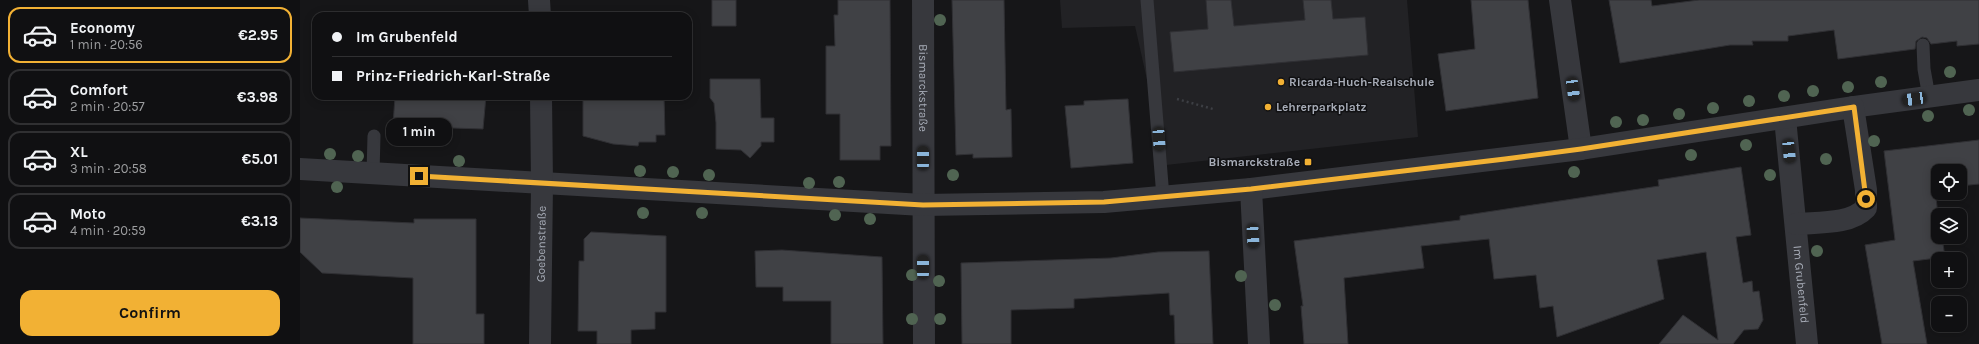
<!DOCTYPE html>
<html lang="en">
<head>
<meta charset="utf-8">
<style>
	body { margin:0; font-family:Karla,sans-serif; background:#19191b; color:#f1f3f6; height:100vh; display:flex; flex-direction:column; font-size:15px; white-space:nowrap }
	* { box-sizing:border-box; margin:0 }
	p { font-size:13px; color:#9c9d9f }
	.icon { flex:none; width:22px; height:22px; fill:none; stroke:currentColor; stroke-width:2; stroke-linecap:round; stroke-linejoin:round }
	.map { position:relative; flex:1; overflow:hidden }
	.sheet { display:flex; flex-direction:column; background:#101012; width:300px }
	.sheet>* { flex:none }
	.hud { position:absolute; left:12px; top:12px; width:380px; height:88px; border-radius:12px; box-shadow:0 2px 10px #0003,0 0 0 1px #303032; display:grid; align-content:center; height:88px; padding:0 20px; background:#101012 }
	.tools { position:absolute; left:1631px; top:164px; display:grid; gap:8px }
	.tools a { display:grid; place-items:center; width:36px; height:36px; border-radius:8px; background:#101012; box-shadow:0 2px 10px #0003,0 0 0 1px #303032; font-size:20px }
	.end { position:absolute; width:18px; height:18px; margin:-9px; border:5px solid #f2b134; background:#111; box-shadow:0 0 0 2px #111 }
	.from { border-radius:50% }
	.bubble { position:absolute; height:28px; border-radius:12px; background:#101012; box-shadow:0 2px 10px #0003,0 0 0 1px #303032; font-size:13px; font-weight:700; line-height:28px; text-align:center }
	.car { position:absolute; width:12px; height:24px; margin:-12px -6px; border-radius:5px; box-shadow:0 0 3px 1px #0007; background:linear-gradient(#222 24%,#8ab4d8 0 40%,#222 0 76%,#8ab4d8 0 86%,#222 0) }
	.hud b { display:flex; align-items:center; gap:14px; height:38px; font-size:15px }
	.hud b+b { border-top:1px solid #303032 }
	.hud i { width:10px; height:10px; background:#f1f3f6 }
	ul { padding:7px 0 0; list-style:none }
	li { display:flex; align-items:center; gap:12px; height:56px; margin:0 8px 6px; padding:0 12px; border:2px solid #303032; border-radius:12px }
	li div { flex:1 }
	li b { display:block; font-size:15px }
	li em { font-style:normal; font-weight:700 }
	li.active { border-color:#f2b134 }
	li>.icon { width:36px; height:36px; stroke-width:1.5 }
	.cta { display:flex; gap:8px; margin-top:auto; padding:8px 20px }
	.cta a { flex:1; height:46px; border-radius:12px; background:#f2b134; color:#111; font-size:16px; font-weight:700; line-height:46px; text-align:center }
	main { display:flex; flex:1; min-height:0 }
	.map>svg:first-child { display:block }
	.built { fill:#222225 }
	.building { fill:#404145; stroke:#303034 }
	.lines { fill:none; stroke-linecap:round; stroke-linejoin:round }
	.path { stroke:#3d3f44; stroke-width:2.5; stroke-dasharray:2 3; stroke-linecap:butt }
	.lane { stroke:#37383d; stroke-width:13 }
	.street { stroke:#37383d; stroke-width:22 }
	.tree { fill:#506452 }
	.route { stroke:#f2b134; stroke-width:5 }
	.poi-dot { fill:#f2b134; stroke:#111113; stroke-width:1.5 }
	.labels { text-anchor:middle; stroke-width:3; stroke-linejoin:round; paint-order:stroke }
	.poi-label { font-size:12px; font-weight:bold; fill:#a8adb8; stroke:#111113; text-anchor:start }
	.street-label { font-size:12px; fill:#a8adb8; stroke:#111113 }
</style>
</head>
<body>
<main>
<section class="sheet">
<ul>
<li class="active"><svg class="icon" aria-label="car" viewBox="0 0 24 24"><path d="M5 17H2v-5l4-1 3-4h7l3 4 3 1v5h-3M9 17h6M6 11h13"/><circle cx="7" cy="17" r="2"/><circle cx="17" cy="17" r="2"/></svg><div><b>Economy</b><p>1 min · 20:56</p></div><em>€2.95</em></li>
<li><svg class="icon" aria-label="car" viewBox="0 0 24 24"><path d="M5 17H2v-5l4-1 3-4h7l3 4 3 1v5h-3M9 17h6M6 11h13"/><circle cx="7" cy="17" r="2"/><circle cx="17" cy="17" r="2"/></svg><div><b>Comfort</b><p>2 min · 20:57</p></div><em>€3.98</em></li>
<li><svg class="icon" aria-label="car" viewBox="0 0 24 24"><path d="M5 17H2v-5l4-1 3-4h7l3 4 3 1v5h-3M9 17h6M6 11h13"/><circle cx="7" cy="17" r="2"/><circle cx="17" cy="17" r="2"/></svg><div><b>XL</b><p>3 min · 20:58</p></div><em>€5.01</em></li>
<li><svg class="icon" aria-label="car" viewBox="0 0 24 24"><path d="M5 17H2v-5l4-1 3-4h7l3 4 3 1v5h-3M9 17h6M6 11h13"/><circle cx="7" cy="17" r="2"/><circle cx="17" cy="17" r="2"/></svg><div><b>Moto</b><p>4 min · 20:59</p></div><em>€3.13</em></li>
</ul>
<div class="cta"><a>Confirm</a></div>
</section>
<div class="map">
<svg width="1679" height="344" viewBox="0 0 1679 344">
	<rect width="100%" height="100%" fill="#161618"/>
	<!-- built -->
	<path class="built" d="M760,0H1107L1118,137L866,165L835,26L762,28Z"/>
	<!-- building -->
	<path class="building" d="M412,0H436V26H412Z
		M538,0H590L591,146H580V160H540V114H526V46H535L534,15H538Z
		M652,0H704L706,110L711,109L712,157L673,158V154L656,155Z
		M906,0H931L934,26L1005,20L1003,0H1031L1033,19L1065,17L1068,55L874,72L870,32L908,29Z
		M1171,0H1228L1238,98L1146,111L1138,54L1175,49Z
		M1309,0H1351L1352,6L1399,0H1679V44L1657,46V41L1631,44L1627,38L1622,37L1616,41L1615,49L1538,59L1534,30L1488,36V41H1452L1453,45H1430L1320,63Z
		M410,79H460L461,118H474V142H461V146L450,158L441,150L416,149V123L414,103L410,98Z
		M95,96H186L183,129L93,126Z
		M283,96H364L365,135H356V142H339L338,146L313,144L283,136Z
		M828,99L833,163L771,168L765,106L784,105V101Z
		M1679,140V184L1660,186V171H1638V189H1635L1638,215V237H1642L1645,257L1613,261L1627,344H1582L1565,245L1595,240L1584,151Z
		M1441,167L1451,235L1436,237L1443,283L1452,281L1453,292L1459,291L1463,320L1458,329L1444,330L1433,344H1359L1383,315L1418,340L1406,252L1357,260L1364,299L1257,337L1253,306L1240,308L1236,275L1194,279L1189,239L1121,246L1124,268L1044,278L1048,344H1004L1001,306H1003L994,241L1160,220V216L1359,186L1358,180Z
		M0,218L114,223V219H176V314H184V344H113V278L22,273L0,252Z
		M291,232L366,236V312H355V329L331,330V344H297V331H278L279,261H284V239Z
		M482,250L582,257L583,344H531V301H483V287H456L455,251Z
		M909,251L913,344H875L874,315H870L869,293L774,299V308L711,310V344H662L661,263L811,258L858,252Z"/>
	<g class="lines">
		<!-- path -->
		<path class="path" d="M877,99L913,109"/>
		<!-- lane -->
		<path class="lane" d="M847,0L863,197
			M1623,45L1624,69L1629,97
			M73,173L74,136"/>
		<!-- street -->
		<g class="street">
			<path d="M239,0L240,16"/>
			<path id="s1" d="M623,0L624,344"/>
			<path d="M1260,0L1281,149"/>
			<path id="s2" d="M1485,118L1507,344"/>
			<path d="M0,169L623,205L804,202L951,189L1281,149L1553,107L1679,90"/>
			<path d="M951,189L959,344"/>
			<path d="M1496,224C1518,222 1550,225 1566,208V190L1553,107"/>
			<path id="s3" d="M240,344L242,184L241,96"/>
		</g>
	</g>
	<!-- trees -->
	<g class="tree">
		<circle cx="640" cy="20" r="6"/>
		<circle cx="1650" cy="72" r="6"/>
		<circle cx="1581" cy="82" r="6"/>
		<circle cx="1548" cy="87" r="6"/>
		<circle cx="1513" cy="91" r="6"/>
		<circle cx="1484" cy="96" r="6"/>
		<circle cx="1449" cy="101" r="6"/>
		<circle cx="1413" cy="108" r="6"/>
		<circle cx="1669" cy="110" r="6"/>
		<circle cx="1379" cy="114" r="6"/>
		<circle cx="1628" cy="116" r="6"/>
		<circle cx="1343" cy="120" r="6"/>
		<circle cx="1316" cy="122" r="6"/>
		<circle cx="1574" cy="141" r="6"/>
		<circle cx="1446" cy="145" r="6"/>
		<circle cx="30" cy="154" r="6"/>
		<circle cx="1391" cy="155" r="6"/>
		<circle cx="58" cy="156" r="6"/>
		<circle cx="1526" cy="159" r="6"/>
		<circle cx="159" cy="161" r="6"/>
		<circle cx="340" cy="171" r="6"/>
		<circle cx="373" cy="172" r="6"/>
		<circle cx="1274" cy="172" r="6"/>
		<circle cx="409" cy="175" r="6"/>
		<circle cx="653" cy="175" r="6"/>
		<circle cx="1470" cy="175" r="6"/>
		<circle cx="539" cy="182" r="6"/>
		<circle cx="509" cy="183" r="6"/>
		<circle cx="37" cy="187" r="6"/>
		<circle cx="343" cy="213" r="6"/>
		<circle cx="402" cy="213" r="6"/>
		<circle cx="535" cy="215" r="6"/>
		<circle cx="570" cy="219" r="6"/>
		<circle cx="1517" cy="251" r="6"/>
		<circle cx="612" cy="275" r="6"/>
		<circle cx="941" cy="276" r="6"/>
		<circle cx="639" cy="281" r="6"/>
		<circle cx="975" cy="305" r="6"/>
		<circle cx="612" cy="319" r="6"/>
		<circle cx="640" cy="319" r="6"/>
	</g>
	<g class="lines">
		<!-- route -->
		<path class="route" d="M119,176L623,205L804,202L951,189L1205,159L1281,149L1554,107L1566,199"/>
	</g>
	<!-- markers -->
	<g class="poi-dot">
		<circle cx="981" cy="82" r="4"/>
		<circle cx="968" cy="107" r="4"/>
		<rect x="1004" y="158" width="8" height="8" rx="2"/>
	</g>
	<g class="labels">
		<!-- poi labels -->
		<g class="poi-label">
			<text x="989" y="86">Ricarda-Huch-Realschule</text>
			<text x="976" y="111">Lehrerparkplatz</text>
			<text x="1000" y="166" text-anchor="end">Bismarckstraße</text>
		</g>
		<!-- street labels -->
		<g class="street-label">
			<text dy="4" stroke="none"><textPath href="#s1" startOffset="88">Bismarckstraße</textPath></text>
			<text dy="4" stroke="none"><textPath href="#s3" startOffset="100">Goebenstraße</textPath></text>
			<text dy="4" stroke="none"><textPath href="#s2" startOffset="167">Im Grubenfeld</textPath></text>
		</g>
	</g>
</svg>
<div class="tools">
<a><svg class="icon" aria-label="locate" viewBox="0 0 24 24"><circle cx="12" cy="12" r="6"/><path d="M12 2v4M12 18v4M2 12h4M18 12h4"/></svg></a>
<a><svg class="icon" aria-label="layers" viewBox="0 0 24 24"><path d="M12 4l9 5-9 5-9-5zM3 14l9 5 9-5"/></svg></a>
<a>+</a>
<a>−</a>
</div>
<i class="end from" style="left:1566px;top:199px"></i>
<i class="end" style="left:119px;top:176px"></i>
<div class="bubble" style="left:86px;top:118px;width:66px">1 min</div>
<i class="car" style="left:1273px;top:89px;rotate:172deg"></i>
<i class="car" style="left:1614px;top:99px;rotate:262deg"></i>
<i class="car" style="left:859px;top:139px;rotate:176deg"></i>
<i class="car" style="left:1489px;top:151px;rotate:174deg"></i>
<i class="car" style="left:623px;top:158px;rotate:0deg"></i>
<i class="car" style="left:953px;top:236px;rotate:177deg"></i>
<i class="car" style="left:623px;top:267px;rotate:0deg"></i>
<div class="hud">
<b><i class="from"></i>Im Grubenfeld</b>
<b><i></i>Prinz-Friedrich-Karl-Straße</b>
</div>
</div>
</main>
</body>
</html>
